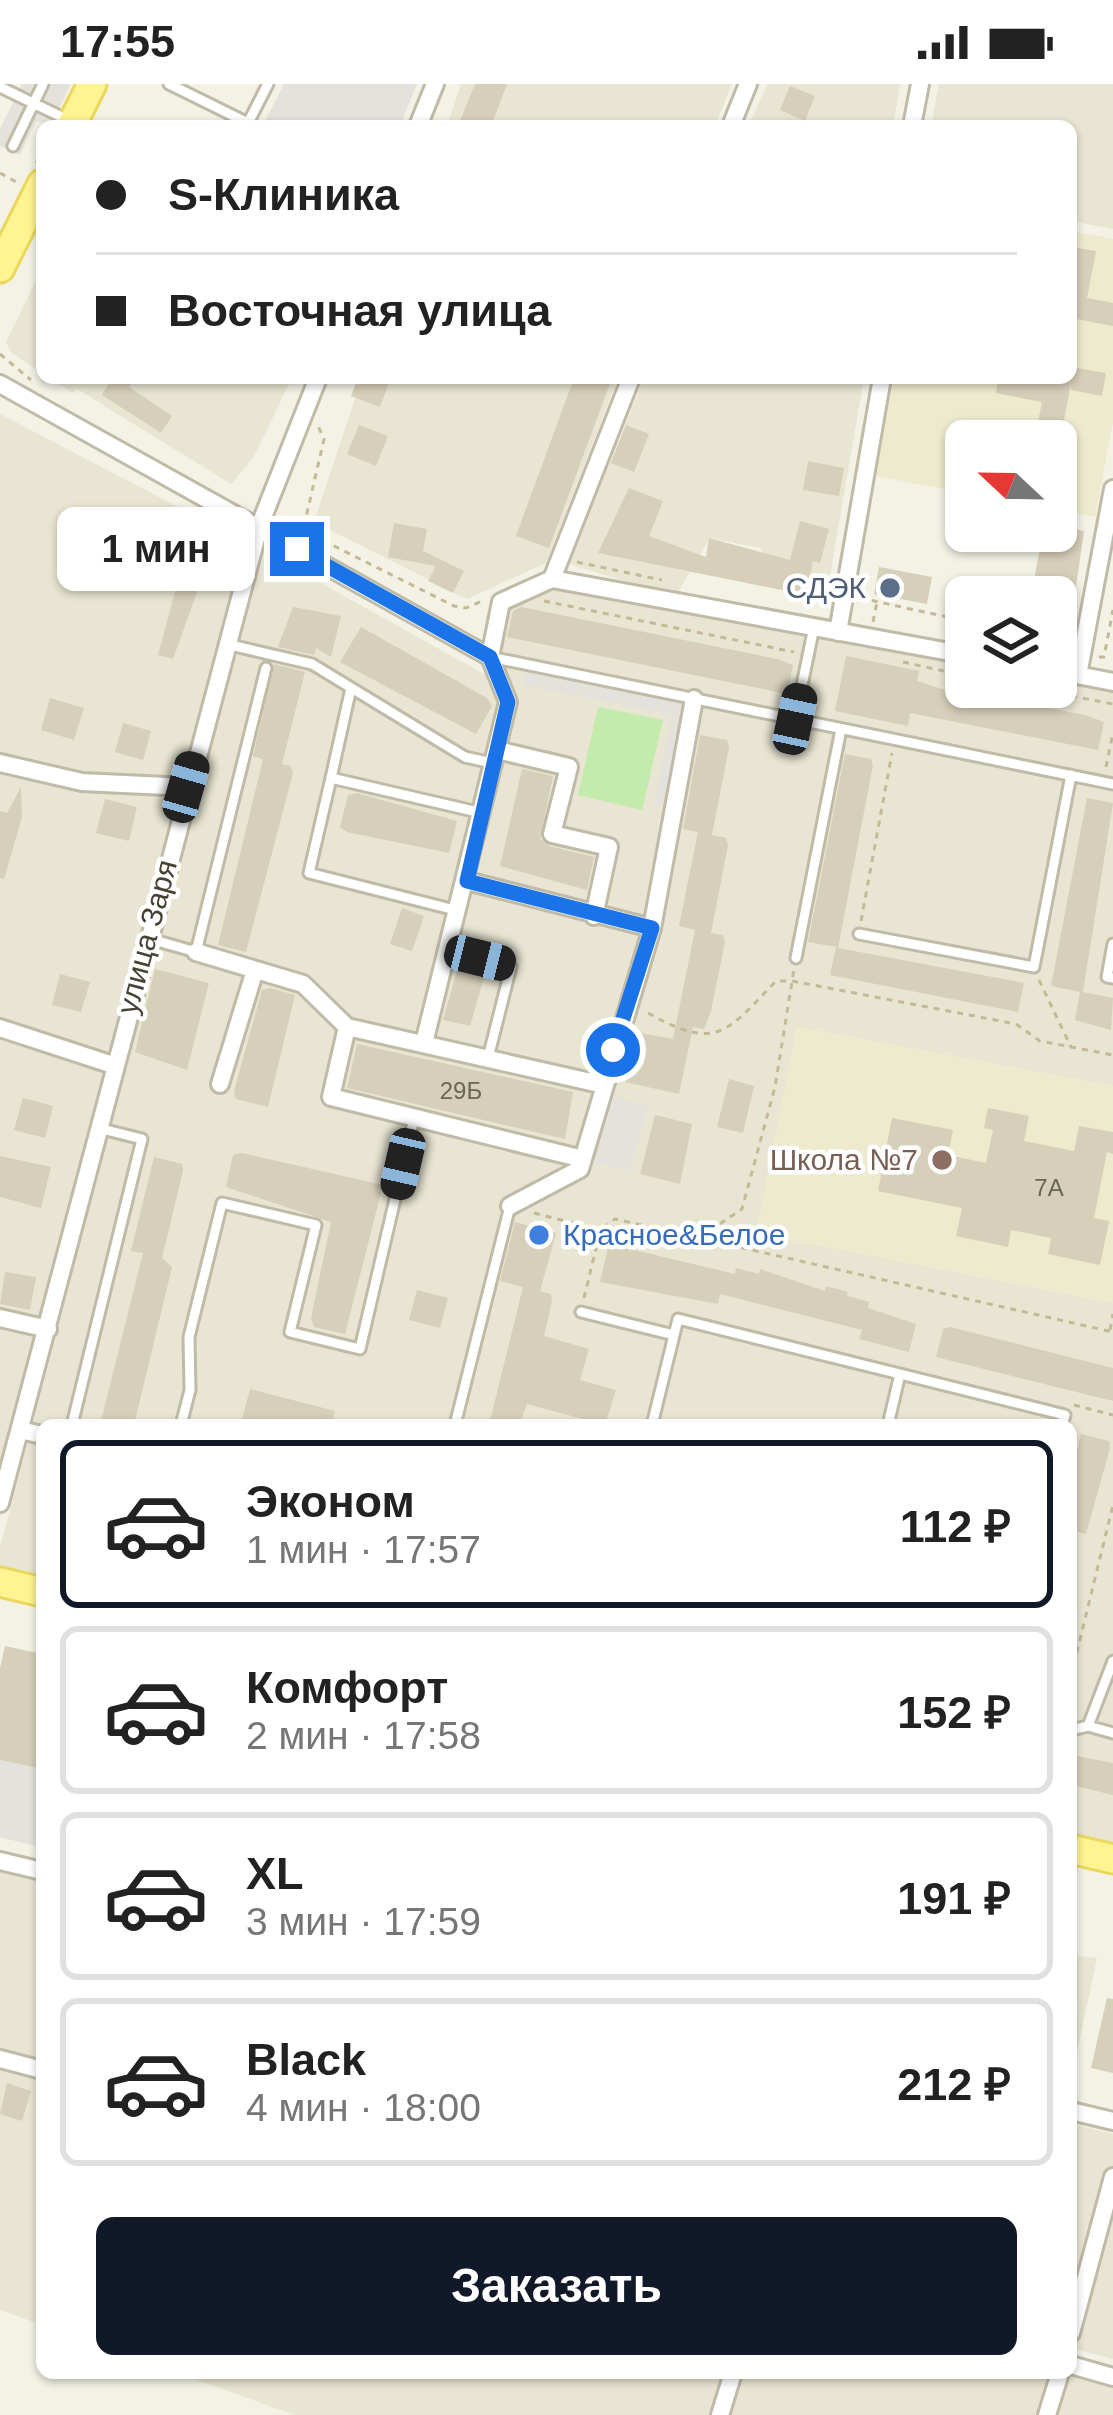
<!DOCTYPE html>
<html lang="ru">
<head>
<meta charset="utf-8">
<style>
	body { margin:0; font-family:Arial,sans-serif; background:#f6f6f6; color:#222; height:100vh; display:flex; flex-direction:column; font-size:45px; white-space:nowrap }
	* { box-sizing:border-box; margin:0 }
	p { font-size:39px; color:#767676 }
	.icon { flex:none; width:66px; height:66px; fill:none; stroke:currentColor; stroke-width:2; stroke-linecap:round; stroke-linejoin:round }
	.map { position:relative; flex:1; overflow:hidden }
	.drawer { position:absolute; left:36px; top:1335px; width:1041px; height:960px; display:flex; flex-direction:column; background:#fff; border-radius:18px; box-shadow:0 3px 9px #0004 }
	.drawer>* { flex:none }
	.top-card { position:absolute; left:36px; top:36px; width:1041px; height:264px; border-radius:18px; box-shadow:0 3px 9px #0004; display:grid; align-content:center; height:264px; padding:0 60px; background:#fff }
	.needle { width:78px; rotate:292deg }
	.buttons { position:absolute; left:945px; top:336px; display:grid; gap:24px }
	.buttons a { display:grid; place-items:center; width:132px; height:132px; border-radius:18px; background:#fff; box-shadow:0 3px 9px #0004; font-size:60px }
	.end { position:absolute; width:54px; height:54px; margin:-27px; border:15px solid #1a73e8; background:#fff; box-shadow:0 0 0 6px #fff }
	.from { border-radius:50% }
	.bubble { position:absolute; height:84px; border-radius:18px; background:#fff; box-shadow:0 3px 9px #0004; font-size:39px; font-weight:600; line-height:84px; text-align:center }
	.car { position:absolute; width:36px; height:72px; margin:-36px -18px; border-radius:15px; box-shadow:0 0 9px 3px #0007; background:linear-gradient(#222 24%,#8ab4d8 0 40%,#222 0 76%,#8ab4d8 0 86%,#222 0) }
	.top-card b { display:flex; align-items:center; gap:42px; height:114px; font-size:45px }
	.top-card b+b { border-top:3px solid #e0e0e0 }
	.top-card i { width:30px; height:30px; background:#222 }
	ul { padding:21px 0 0; list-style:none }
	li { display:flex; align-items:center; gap:36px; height:168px; margin:0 24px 18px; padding:0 36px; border:6px solid #e0e0e0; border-radius:18px }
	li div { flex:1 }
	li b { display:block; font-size:45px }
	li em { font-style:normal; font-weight:600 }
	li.on { border-color:#111827 }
	li>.icon { width:108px; height:108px; stroke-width:1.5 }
	.button { display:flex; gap:24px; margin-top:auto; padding:24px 60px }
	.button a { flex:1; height:138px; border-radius:18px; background:#111827; color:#fff; font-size:48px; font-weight:600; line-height:138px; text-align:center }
	.status { display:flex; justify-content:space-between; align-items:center; height:84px; padding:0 60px; background:#fff; direction:ltr }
	.status svg { height:33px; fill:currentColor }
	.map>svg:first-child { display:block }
	.residential { fill:#e8e5d2 }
	.education { fill:#eeeace }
	.green { fill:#c3ebab }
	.parking { fill:#e4e2dd }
	.building { fill:#d6cfb9 }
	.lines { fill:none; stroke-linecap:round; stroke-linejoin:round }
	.service-casing { stroke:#bfbba7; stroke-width:15 }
	.minor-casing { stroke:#bfbba7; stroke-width:22 }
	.primary-casing { stroke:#ebd85b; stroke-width:33 }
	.path { stroke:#c2ba97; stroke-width:3; stroke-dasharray:6 6; stroke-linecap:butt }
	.service { stroke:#fff; stroke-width:9 }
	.minor { stroke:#fff; stroke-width:16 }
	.primary { stroke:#fff392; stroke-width:27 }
	.route { stroke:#1a73e8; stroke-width:15 }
	.service-dot { fill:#5c6f8a; stroke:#fff; stroke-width:4.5 }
	.education-dot { fill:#8d6e63; stroke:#fff; stroke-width:4.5 }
	.shop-dot { fill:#3f7fe0; stroke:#fff; stroke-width:4.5 }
	.labels { text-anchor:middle; stroke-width:9; stroke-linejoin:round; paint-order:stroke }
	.number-label { font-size:24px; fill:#6a6555 }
	.service-label { font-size:30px; fill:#4e5e75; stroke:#fff; text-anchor:end }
	.street-label { font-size:30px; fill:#464234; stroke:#fff }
	.education-label { font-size:30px; fill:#785e54; stroke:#fff; text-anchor:end }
	.shop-label { font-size:30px; fill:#366cbe; stroke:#fff; text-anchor:start }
</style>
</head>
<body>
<div class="status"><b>17:55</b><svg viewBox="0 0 49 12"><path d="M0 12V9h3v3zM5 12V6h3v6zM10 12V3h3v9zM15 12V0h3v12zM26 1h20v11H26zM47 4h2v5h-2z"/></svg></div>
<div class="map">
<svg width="1113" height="2331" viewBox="0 0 1113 2331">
	<rect width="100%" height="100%" fill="#f3f2e5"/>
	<!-- residential -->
	<path class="residential" d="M461,0H732L715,42H447Z
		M768,0H900L893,42H748Z
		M939,0H1113V145L1071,137V42H931Z
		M42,184V289L12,269L6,258Z
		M50,294H292L253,374L231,400L77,305L73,309Z
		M362,294H618L546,479L467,515L314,438Z
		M644,294H864L829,498L771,486L760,464L710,454L675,513L569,480Z
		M0,330L247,459L0,1390Z
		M262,466L491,594L505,523L549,504L966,581V603H1056V597L1113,608V1002L797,943L757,1149L1113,1219V1762L1071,1752V1341H42V1499L0,1489V1464Z
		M0,1786L42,1796V1981L0,1969Z
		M1071,1871L1097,1874L1071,1996Z
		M0,1985L42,1997V2241L0,2226Z
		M1071,2040L1113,2050V2275L1071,2264Z
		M177,2289H1070L1113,2301V2331H295Z"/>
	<!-- education -->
	<path class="education" d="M1071,147L1113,155V338L1095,433L1056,425V357H966V409L876,392L894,294H1071Z
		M797,943L1113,1002V1219L756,1149Z"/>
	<!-- green -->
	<path class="green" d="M598,623L663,636L642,726L578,711Z"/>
	<!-- parking -->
	<path class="parking" d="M22,0H71L52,39L36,38L20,71L0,62V45Z
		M284,0H417L400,42H276L265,37Z
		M528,581L694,615L673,723L654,719L672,631L523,601Z
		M601,1009L647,1021L630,1087L583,1075Z
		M0,1676L42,1685L39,1763L0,1753Z"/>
	<!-- building -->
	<path class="building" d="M475,0H507L491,42H458Z
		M790,2L815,12L805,37L780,26Z
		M1071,163L1096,167L1087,214L1113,219V242L1071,234Z
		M1071,283L1106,289L1102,312L1071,306V300L1061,352L1036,348L1042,318L996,309L998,294H1071Z
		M112,294H135L129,303L172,332L161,349L102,311Z
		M358,294H391L380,323L351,312Z
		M574,294H612L549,464L516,452Z
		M359,341L388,352L376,382L347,370Z
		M626,341L649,350L634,388L611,379Z
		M808,377L844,384L839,412L803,406Z
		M629,404L663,417L649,452L706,473L709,454L790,476L800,437L829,445L820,479L813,477L806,511L598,469Z
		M100,427L143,446L149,432L195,452L179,488L153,477L156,470L91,447Z
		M394,439L427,445L423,467L464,487L453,509L428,497L436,482L388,473Z
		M1056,443L1084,447L1069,551L1056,548V513H1031L1043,447Z
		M879,483L932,493L927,520L874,510Z
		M179,493L200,500L173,575L158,571Z
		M293,523L341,532L331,573L316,564L314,571L278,563Z
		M521,523L777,575L793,581L787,610L507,553L513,527Z
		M361,543L487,614L492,622L476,650L340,578Z
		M846,572L919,587L917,597L942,605L1085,631L1104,638L1098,666L910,629L908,642L835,627Z
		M274,580L305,588L282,680L291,682L293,689L246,868L218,861L263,675L253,672Z
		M50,614L84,624L74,656L41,646Z
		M123,639L151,647L143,676L115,668Z
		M700,651L727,656L729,663L712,751L726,754L728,761L711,849L723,851L725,858L711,927L704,945L693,943L679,1010L625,998L636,948L673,955L695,846L679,842L698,748L683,745Z
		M845,670L871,675L873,681L838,864L1024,899L1018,928L830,891L836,863L808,858Z
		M522,685L553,692L540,755L549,762L594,773L587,806L500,782Z
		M21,703L22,733L4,795L0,794V727L7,729Z
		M357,709L457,737L449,769L347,748L340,743L348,711Z
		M1087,714L1113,719L1083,908L1113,914L1111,946L1075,936L1080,908L1051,902Z
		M105,715L137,723L129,757L96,749Z
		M402,824L424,832L412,867L390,860Z
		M458,883L485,890L470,942L443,936Z
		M155,885L209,899L187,986L135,968Z
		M60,890L90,898L81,928L52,921Z
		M270,904L295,911L268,1023L236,1015L234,1007L262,906Z
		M357,960L573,1008L565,1055L347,1004Z
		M729,995L754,1002L743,1049L717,1043Z
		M23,1014L53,1022L45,1054L14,1046Z
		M988,1024L1029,1032L1024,1057L1074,1067L1079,1042L1113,1048V1070L1107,1068L1094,1134L1109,1137L1100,1181L1048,1170L1051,1154L1011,1146L1008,1163L956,1152L962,1124L878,1107L892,1034L953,1046L948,1071L986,1079L993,1046L984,1044Z
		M655,1031L692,1040L680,1100L640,1090Z
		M242,1069L383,1101L345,1250L314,1243L311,1234L331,1138L226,1103L233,1071Z
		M0,1072L51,1083L41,1124L0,1113Z
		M154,1073L182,1080L183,1087L162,1174L172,1183L134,1341H100L143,1169L131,1167Z
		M515,1138L556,1149L540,1207L551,1210L552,1217L544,1252L589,1265L580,1296L616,1306L605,1341L527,1320L519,1341H489L523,1203L500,1197Z
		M609,1160L735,1190L736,1184L759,1190L760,1185L825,1207L826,1202L848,1208L847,1212L869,1218L868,1224L916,1240L909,1268L859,1255L862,1246L720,1210L718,1220L600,1198Z
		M5,1188L36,1193L30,1226L0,1220Z
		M417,1206L448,1214L440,1244L409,1236Z
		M950,1243L1113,1284V1317L936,1273L943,1245Z
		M250,1305L335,1327L331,1341H263L242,1335Z
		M1081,1350L1109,1357L1110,1364L1086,1450L1071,1446V1391Z
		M5,1562L42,1570V1685L0,1676V1584Z
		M1071,1671L1113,1679V1711L1071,1701Z
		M1107,1914L1113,1915V1989L1091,1984Z
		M7,1999L31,2007L22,2037L0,2030Z"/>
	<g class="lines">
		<defs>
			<path id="service" d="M169,0L254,42
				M0,3L68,36
				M248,39L268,0
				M13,62L43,0
				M226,560L312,580L465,673L492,679
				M490,573L1113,700
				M795,635L814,543
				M331,694L351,604
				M459,827L309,789L331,694L482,729
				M859,850L1034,883L1071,691
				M147,854L196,868L266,584
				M1113,860L1107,893L1113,894
				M448,866L511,883L488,974
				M796,874L841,645
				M581,1228L674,1251
				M900,1290L1065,1331L1062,1341
				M72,1341L142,1055L98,1044
				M181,1341L190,1306L189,1253L222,1119L316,1141L290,1248L360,1265L414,1034
				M455,1341L510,1122
				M652,1341L678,1235L900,1290L888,1341
				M1088,1642L1113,1577
				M1071,1646L1088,1642L1113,1649"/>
			<path id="minor" d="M418,42L435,0
				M731,42L748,0
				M912,42L920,0
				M0,300L490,573
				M552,495L966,571
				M838,548L882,294
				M1056,587L1113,598
				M1078,591L1113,405
				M497,666L569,683L552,750L609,763L594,832
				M0,679L82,698L186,703
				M467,797L652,844
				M196,868L303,900L347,943L604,1001
				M347,943L331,1013L583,1075
				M0,944L113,981
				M424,959L508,618L490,573L501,518L552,495L631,294
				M220,1000L255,886
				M510,1122L580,1085L652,844L694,615
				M0,1234L48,1245
				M20,1346L42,1351
				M0,1419L259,443L318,294
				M0,1777L42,1787
				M0,1975L42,1986
				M1071,2027L1113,2037
				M1071,2249L1113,2093
				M1071,2281L1113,2293
				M720,2331L733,2289
				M1047,2331L1060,2289"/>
			<path id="primary" d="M71,42L92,0
				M0,184L42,100
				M0,1498L42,1508
				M1071,1765L1113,1775"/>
		</defs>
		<!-- service casing -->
		<use href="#service" class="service-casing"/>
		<!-- minor casing -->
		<use href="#minor" class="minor-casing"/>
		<!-- primary casing -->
		<use href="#primary" class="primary-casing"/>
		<!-- path -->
		<path class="path" d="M36,79L42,68
			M0,89L20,100
			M0,270L31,296
			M280,435L454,522L466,524L482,517
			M304,442L324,355L318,342
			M577,478L662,496
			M860,514L966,537
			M544,517L794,568
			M873,538L877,518
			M1099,573H1104L1113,526
			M903,578L966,592
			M1024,603L1113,620
			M1106,683L1113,649
			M861,837L892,669
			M1039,896L1071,963
			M648,929C717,968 727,948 776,897H792L1016,940L1040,957L1113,971
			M534,1129L600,1146L615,1135L1113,1248
			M700,1153L742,1125L775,1003L794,885
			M584,1214L600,1148
			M1110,1246L1113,1230
			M1074,1321L1113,1331
			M1071,1592L1113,1421"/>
		<!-- service -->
		<use href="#service" class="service"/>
		<!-- minor -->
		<use href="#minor" class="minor"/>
		<!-- primary -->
		<use href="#primary" class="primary"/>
	</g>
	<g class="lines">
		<!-- route -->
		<path class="route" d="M297,465L490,573L508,618L467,797L652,844L613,966"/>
	</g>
	<!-- markers -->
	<circle class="service-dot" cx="890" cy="504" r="12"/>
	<circle class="education-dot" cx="942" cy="1076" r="12"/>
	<circle class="shop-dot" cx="539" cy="1151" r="12"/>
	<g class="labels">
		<!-- number labels -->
		<g class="number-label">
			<text x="461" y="1015">29Б</text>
			<text x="1049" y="1112">7А</text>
		</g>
		<!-- service labels -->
		<g class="service-label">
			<text x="866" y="514">СДЭК</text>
		</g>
		<!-- street labels -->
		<g class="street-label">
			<text transform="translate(147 853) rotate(-75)" y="10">улица Заря</text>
		</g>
		<!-- education labels -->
		<g class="education-label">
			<text x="918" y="1086">Школа №7</text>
		</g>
		<!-- shop labels -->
		<g class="shop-label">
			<text x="563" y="1161">Красное&amp;Белое</text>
		</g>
	</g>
</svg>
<div class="buttons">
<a><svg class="needle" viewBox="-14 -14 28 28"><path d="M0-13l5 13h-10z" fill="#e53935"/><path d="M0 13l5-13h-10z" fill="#767676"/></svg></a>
<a><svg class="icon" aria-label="layers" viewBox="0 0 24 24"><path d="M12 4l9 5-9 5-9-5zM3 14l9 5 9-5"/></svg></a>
</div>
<i class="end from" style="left:613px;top:966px"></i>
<i class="end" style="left:297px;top:465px"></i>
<div class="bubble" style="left:57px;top:423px;width:198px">1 мин</div>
<i class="car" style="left:795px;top:635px;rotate:12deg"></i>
<i class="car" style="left:186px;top:703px;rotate:16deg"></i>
<i class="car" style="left:480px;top:874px;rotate:104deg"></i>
<i class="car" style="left:403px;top:1080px;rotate:193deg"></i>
<div class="top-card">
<b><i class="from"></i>S-Клиника</b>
<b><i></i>Восточная улица</b>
</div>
<section class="drawer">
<ul>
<li class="on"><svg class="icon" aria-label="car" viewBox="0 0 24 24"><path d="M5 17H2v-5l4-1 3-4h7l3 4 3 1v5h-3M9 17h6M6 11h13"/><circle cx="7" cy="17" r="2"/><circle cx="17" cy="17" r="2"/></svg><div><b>Эконом</b><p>1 мин · 17:57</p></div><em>112 ₽</em></li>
<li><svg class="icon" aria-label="car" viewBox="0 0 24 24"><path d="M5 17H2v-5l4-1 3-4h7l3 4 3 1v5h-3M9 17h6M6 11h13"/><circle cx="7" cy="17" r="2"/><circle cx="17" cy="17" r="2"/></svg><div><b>Комфорт</b><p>2 мин · 17:58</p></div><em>152 ₽</em></li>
<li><svg class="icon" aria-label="car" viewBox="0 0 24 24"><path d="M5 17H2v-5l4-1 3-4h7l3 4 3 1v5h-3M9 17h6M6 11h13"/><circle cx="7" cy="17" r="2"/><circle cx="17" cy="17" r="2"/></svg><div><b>XL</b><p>3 мин · 17:59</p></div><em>191 ₽</em></li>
<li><svg class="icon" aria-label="car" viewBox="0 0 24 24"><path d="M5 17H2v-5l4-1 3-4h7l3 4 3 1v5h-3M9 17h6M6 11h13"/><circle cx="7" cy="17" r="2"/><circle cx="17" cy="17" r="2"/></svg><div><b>Black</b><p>4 мин · 18:00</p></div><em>212 ₽</em></li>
</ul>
<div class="button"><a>Заказать</a></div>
</section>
</div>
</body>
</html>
